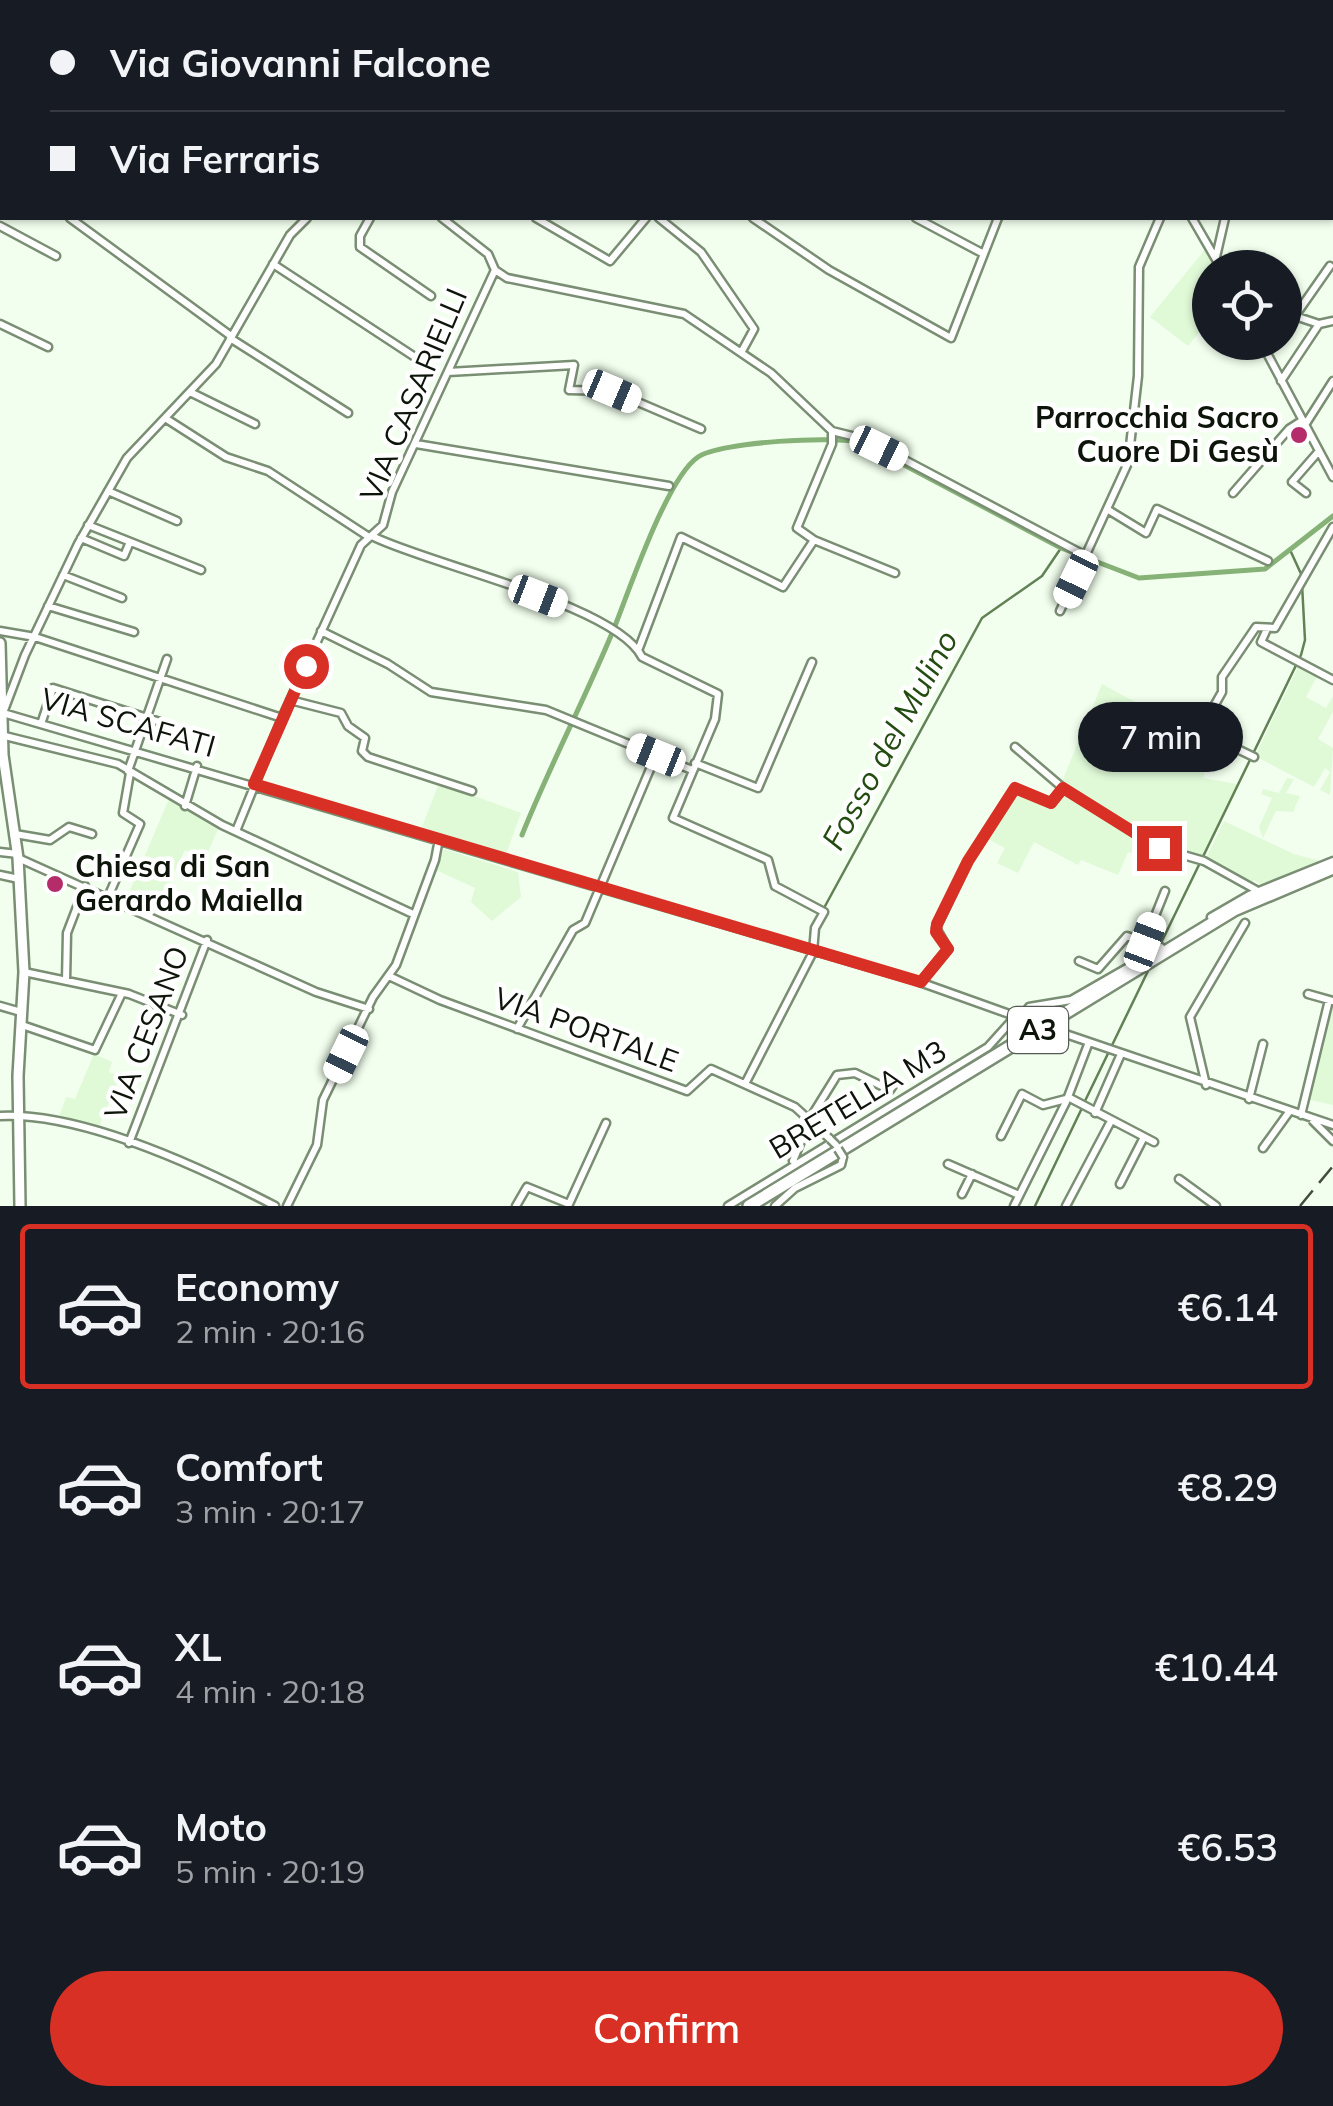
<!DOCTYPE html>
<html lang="en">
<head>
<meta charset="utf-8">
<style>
	body { margin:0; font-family:Mulish,sans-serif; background:#20242c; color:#f1f3f6; height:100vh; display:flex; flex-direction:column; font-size:38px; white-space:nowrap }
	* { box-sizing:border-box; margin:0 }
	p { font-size:32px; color:#9ea1a6 }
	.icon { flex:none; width:55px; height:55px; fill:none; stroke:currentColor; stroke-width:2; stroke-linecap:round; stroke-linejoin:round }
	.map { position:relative; height:1206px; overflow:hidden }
	.panel { display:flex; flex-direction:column; background:#171b24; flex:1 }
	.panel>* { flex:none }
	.guide { position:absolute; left:0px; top:0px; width:1335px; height:220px; box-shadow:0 2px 8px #0004; display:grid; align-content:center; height:220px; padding:0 50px; background:#171b24 }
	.tools { position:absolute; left:1192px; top:250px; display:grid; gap:20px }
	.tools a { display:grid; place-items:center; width:110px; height:110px; border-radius:50%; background:#171b24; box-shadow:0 2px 8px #0004; font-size:50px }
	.end { position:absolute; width:45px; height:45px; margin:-22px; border:12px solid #d93025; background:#fff; box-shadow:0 0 0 5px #fff }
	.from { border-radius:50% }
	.bubble { position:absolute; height:70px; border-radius:35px; background:#171b24; box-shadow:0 2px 8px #0004; font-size:32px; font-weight:600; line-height:70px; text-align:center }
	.car { position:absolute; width:30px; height:60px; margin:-30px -15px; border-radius:12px; box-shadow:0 0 8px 2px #0007; background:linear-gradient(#fff 24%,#345 0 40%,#fff 0 76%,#345 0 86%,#fff 0) }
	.guide b { display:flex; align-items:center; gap:35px; height:95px; font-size:38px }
	.guide b+b { border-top:2px solid #363941 }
	.guide i { width:25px; height:25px; background:#f1f3f6 }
	ul { padding:18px 0 0; list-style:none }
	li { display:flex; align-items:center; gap:30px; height:165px; margin:0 20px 15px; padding:0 30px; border:5px solid transparent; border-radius:10px }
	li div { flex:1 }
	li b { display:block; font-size:38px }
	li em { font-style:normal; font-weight:600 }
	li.current { border-color:#d93025 }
	li>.icon { width:90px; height:90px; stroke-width:1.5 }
	.action { display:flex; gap:20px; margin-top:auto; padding:20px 50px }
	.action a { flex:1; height:115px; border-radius:60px; background:#d93025; color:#fff; font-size:40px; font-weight:600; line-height:115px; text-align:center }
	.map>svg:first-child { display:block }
	.built { fill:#e0fad8 }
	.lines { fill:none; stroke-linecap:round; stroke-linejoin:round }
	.stream { stroke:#628256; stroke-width:2.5 }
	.canal { stroke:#86b177; stroke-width:5 }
	.minor-casing { stroke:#7a8e74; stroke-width:11 }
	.major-casing { stroke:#7a8e74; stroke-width:14 }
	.highway-casing { stroke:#7a8e74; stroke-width:16 }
	.minor { stroke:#fff; stroke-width:6 }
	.major { stroke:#fff; stroke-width:9 }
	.highway { stroke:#fff; stroke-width:11 }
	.rail { stroke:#444c40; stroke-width:2.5; stroke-dasharray:20 10; stroke-linecap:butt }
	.minor-bridge-casing { stroke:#7a8e74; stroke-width:11; stroke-linecap:butt }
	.minor-bridge { stroke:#fff; stroke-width:6 }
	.route { stroke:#d93025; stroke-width:12 }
	.poi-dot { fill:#b52c6b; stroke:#fff; stroke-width:4 }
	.labels { text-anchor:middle; stroke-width:9; stroke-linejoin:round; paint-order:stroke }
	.shield { fill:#fff; stroke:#565a54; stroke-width:2.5 }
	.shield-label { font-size:28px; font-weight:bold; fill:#0d140a }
	.street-label { font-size:30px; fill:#0d140a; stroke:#fff }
	.poi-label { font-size:30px; font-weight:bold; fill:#0d140a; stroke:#fff; text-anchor:end }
	.water-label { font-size:32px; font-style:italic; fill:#234c11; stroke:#fff }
</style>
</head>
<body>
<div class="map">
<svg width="1333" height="1206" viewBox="0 0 1333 1206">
	<rect width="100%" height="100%" fill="#f2ffee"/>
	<!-- built -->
	<path class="built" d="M1207,247L1218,267L1210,268V319L1188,346L1150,317Z
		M1300,663L1319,673L1306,697L1326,708L1333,696V712L1318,739L1333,748L1330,795L1320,790L1330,772L1325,768L1314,787L1255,756Z
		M1102,684L1159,715L1155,724L1192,744L1188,758L1207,768L1203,778L1237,784L1201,858L1159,845L1135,826L1061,784Z
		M1287,778L1294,779L1286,793L1300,796L1293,812L1276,811L1263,838L1259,827L1272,798L1261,794L1263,789L1279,793Z
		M439,783L521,813L505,857L422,827Z
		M1062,790L1147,841L1139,857L1128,852L1118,875L1081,860L1078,865L1034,842L1018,873L997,863L1005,848L984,837L1014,791L1052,805Z
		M169,799L219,827L205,859L185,850L154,914L125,902Z
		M1224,821L1294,854L1320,861L1318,864L1263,886L1254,880L1250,885L1205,860Z
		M444,849L518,872L521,897L492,921L471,902L475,888L436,870Z
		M1329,1002L1333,1003V1105L1306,1099Z
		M94,1054L112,1062L109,1072L120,1076L98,1129L59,1117L66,1097L75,1099Z"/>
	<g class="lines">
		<!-- stream -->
		<path class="stream" d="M1291,552L1302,576
			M824,908L982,618L1042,576L1061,548
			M1161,943L1301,655L1305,640L1302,584
			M1085,1101L1148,971
			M1035,1206L1082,1108"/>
		<!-- canal -->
		<path class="canal" d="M872,448L1061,548L1139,578L1265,569L1333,516
			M522,835C550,765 586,697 615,626C630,588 667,478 698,457C719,442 837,435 863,443"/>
		<defs>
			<path id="minor" d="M30,0L35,2
				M247,0L250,2
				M376,0L379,2
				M744,0L747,2
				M1048,0L1050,2
				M1234,0V2
				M1306,0L1309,2
				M192,2L194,0
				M518,2L520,0
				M692,2L694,0
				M1332,26L1333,27
				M1332,143L1333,144
				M0,173L2,174
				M70,218L231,336
				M307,218L290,235L216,364L127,458L78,544L25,655L3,713L914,980L1040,1025
				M370,218L360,236V247L431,296
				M442,218L488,254L495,270
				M536,218L610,261L646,218
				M659,218L701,252L754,329L742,351
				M753,218L829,270L951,338L998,218
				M916,218L982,253
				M1192,218L1221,268
				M0,226L56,256
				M1216,257L1225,218
				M273,264L424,363
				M495,270L507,278L684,314L771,373L832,431L856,437L901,458L1088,557
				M1285,311L1295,316L1330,266
				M1295,316L1319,324
				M0,324L48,347
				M230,338L348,413
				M1261,342L1333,477
				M448,372L574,365L569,390L612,391L701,429
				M1281,381L1319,324L1333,321
				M190,392L255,424
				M165,418L226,457L268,471L369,537
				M1305,425L1333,381
				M416,444L669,486
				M108,491L177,521
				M1233,493L1289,429L1303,420
				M1306,493L1292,482L1319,451
				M1110,511L1146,533L1157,509L1268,561
				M88,525L201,570
				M374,537C434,566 616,605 642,657L718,694L715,719L673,818L768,860L775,886L824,912L815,928L813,952L745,1084
				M81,538L124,556L130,542
				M814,540L797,528L832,444V432
				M63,575L122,598
				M48,606L134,632
				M1060,611L1128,463L1138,376L1139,267L1160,218
				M1267,629L1261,642L1333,680
				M0,631L35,637L282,718
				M321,631L388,664L431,692L546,710L692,770
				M639,648L681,537L783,587L814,540L895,573
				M290,700L341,713L348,726L365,738L362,751L368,757L472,791
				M42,721L53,688L160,722
				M1,735L118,764L222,825L413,914
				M1015,747L1063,788
				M1254,757L1200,731L1222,692V677L1256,627L1275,628L1333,527
				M695,763L758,788L812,662
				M128,771L167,659
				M185,806L197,766
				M236,831L282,718L361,545L383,525L392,492L495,270
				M15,834L50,840L69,827L92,834
				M0,852L18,854
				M18,858L316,992L369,1009
				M0,875L19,879
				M108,897L140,824L123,813L130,773
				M1211,917L1249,895L1333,861
				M1145,941L1165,891
				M1079,961L1098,969L1127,936L1161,947
				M24,972L129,994L182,1015
				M389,976L440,1000L687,1091L711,1069L795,1107L830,1139
				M66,981L67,933L85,886
				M921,982L948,949L936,928L968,861L1015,788L1051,803L1063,788L1159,848L1204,861L1258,891
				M1308,994L1333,1001
				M0,1006L21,1012
				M1020,1019L1029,1007L1071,1000L1158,950
				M22,1025L95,1050L122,993
				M517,1029L573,930L585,923L656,755
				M1051,1029L1333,1125
				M1206,1085L1190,1017L1245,923
				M1068,1097L1154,1142
				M1249,1099L1263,1044
				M1095,1113L1121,1054
				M1301,1115L1329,1000
				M0,1116C84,1112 202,1168 275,1206
				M811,1117L837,1075L855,1073L890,1090L896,1081
				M1313,1121L1333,1141
				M1001,1136L1022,1094L1043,1105L1066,1099
				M129,1143L207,940
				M1263,1148L1289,1112
				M793,1161L810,1119
				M948,1164L1019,1195
				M1179,1179L1216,1206
				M1120,1184L1144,1137
				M962,1194L972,1174
				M287,1206L317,1145L323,1100L373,997L396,965L435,860L439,839
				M516,1206L527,1187L569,1204L606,1123
				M728,1206L988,1047L1015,1017
				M775,1206L795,1188L841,1165L843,1157
				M1014,1206L1066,1102L1089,1042
				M1066,1206L1111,1121"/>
			<path id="major" d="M10,2L11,0
				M0,47L2,34
				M0,643L3,755L18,858L24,972L18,1076L20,1206"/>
			<path id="highway" d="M749,1206L1234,910L1333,868"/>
		</defs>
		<!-- minor casing -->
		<use href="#minor" class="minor-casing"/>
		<!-- major casing -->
		<use href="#major" class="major-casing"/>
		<!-- highway casing -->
		<use href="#highway" class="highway-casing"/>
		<!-- minor -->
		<use href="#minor" class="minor"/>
		<!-- major -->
		<use href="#major" class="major"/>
		<!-- highway -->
		<use href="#highway" class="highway"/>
		<!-- rail -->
		<path class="rail" d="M1300,1206L1333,1166"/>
		<defs>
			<path id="minor-bridge" d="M830,1139L836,1145
				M838,1149L843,1157"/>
		</defs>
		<!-- minor-bridge casing -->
		<use href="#minor-bridge" class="minor-bridge-casing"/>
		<!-- minor-bridge -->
		<use href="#minor-bridge" class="minor-bridge"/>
	</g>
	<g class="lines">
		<!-- route -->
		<path class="route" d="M306,666L254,784L921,982L948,949L936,932L937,924L968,861L1015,788L1051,803L1063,788L1159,848"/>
	</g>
	<!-- markers -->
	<g class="poi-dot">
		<circle cx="1299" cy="435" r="10"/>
		<circle cx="55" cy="884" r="10"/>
	</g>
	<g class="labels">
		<!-- shield labels -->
		<rect class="shield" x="1008" y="1007" width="60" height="46" rx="8"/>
		<g class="shield-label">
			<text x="1038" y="1040">A3</text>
		</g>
		<!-- street labels -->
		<g class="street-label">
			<text transform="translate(414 395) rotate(-67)" y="10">VIA CASARIELLI</text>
			<text transform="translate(128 723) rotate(16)" y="10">VIA SCAFATI</text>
			<text transform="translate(586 1030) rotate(20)" y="10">VIA PORTALE</text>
			<text transform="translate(147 1033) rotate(-69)" y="10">VIA CESANO</text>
			<text transform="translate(858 1100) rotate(-31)" y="10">BRETELLA M3</text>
		</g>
		<!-- poi labels -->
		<g class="poi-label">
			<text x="1279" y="428">Parrocchia Sacro<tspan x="1279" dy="34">Cuore Di Gesù</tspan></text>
			<text x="75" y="877" text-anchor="start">Chiesa di San<tspan x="75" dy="34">Gerardo Maiella</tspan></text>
		</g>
		<!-- water labels -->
		<g class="water-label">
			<text transform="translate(890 740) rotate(-61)" y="11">Fosso del Mulino</text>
		</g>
	</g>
</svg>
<div class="tools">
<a><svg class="icon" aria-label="locate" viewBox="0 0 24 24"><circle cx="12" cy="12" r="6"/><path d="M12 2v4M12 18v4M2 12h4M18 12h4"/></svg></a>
</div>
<i class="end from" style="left:306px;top:666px"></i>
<i class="end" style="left:1159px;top:848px"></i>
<div class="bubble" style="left:1078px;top:702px;width:165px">7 min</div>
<i class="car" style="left:612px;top:391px;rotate:113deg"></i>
<i class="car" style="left:879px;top:448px;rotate:116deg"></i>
<i class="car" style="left:1076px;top:579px;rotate:206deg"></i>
<i class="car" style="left:538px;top:596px;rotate:111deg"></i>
<i class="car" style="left:656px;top:755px;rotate:292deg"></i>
<i class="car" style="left:1145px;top:942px;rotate:21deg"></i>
<i class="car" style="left:346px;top:1054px;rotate:206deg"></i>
<div class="guide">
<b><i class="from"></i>Via Giovanni Falcone</b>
<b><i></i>Via Ferraris</b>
</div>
</div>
<section class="panel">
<ul>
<li class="current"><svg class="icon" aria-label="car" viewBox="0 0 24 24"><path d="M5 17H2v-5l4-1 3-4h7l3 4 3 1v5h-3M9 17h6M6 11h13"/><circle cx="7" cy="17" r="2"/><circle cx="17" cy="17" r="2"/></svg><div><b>Economy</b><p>2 min · 20:16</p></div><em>€6.14</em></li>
<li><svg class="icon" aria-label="car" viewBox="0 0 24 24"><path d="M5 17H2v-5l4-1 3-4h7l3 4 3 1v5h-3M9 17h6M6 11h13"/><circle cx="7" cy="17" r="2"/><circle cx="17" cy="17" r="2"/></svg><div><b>Comfort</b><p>3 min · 20:17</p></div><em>€8.29</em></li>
<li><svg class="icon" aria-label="car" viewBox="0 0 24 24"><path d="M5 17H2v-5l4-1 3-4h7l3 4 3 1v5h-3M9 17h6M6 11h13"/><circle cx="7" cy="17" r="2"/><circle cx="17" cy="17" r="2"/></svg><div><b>XL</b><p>4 min · 20:18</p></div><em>€10.44</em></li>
<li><svg class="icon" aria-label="car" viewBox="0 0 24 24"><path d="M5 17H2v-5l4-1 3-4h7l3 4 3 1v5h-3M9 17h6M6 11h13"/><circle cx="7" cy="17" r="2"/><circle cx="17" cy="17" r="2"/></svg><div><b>Moto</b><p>5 min · 20:19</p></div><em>€6.53</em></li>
</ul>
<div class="action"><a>Confirm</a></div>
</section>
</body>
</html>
